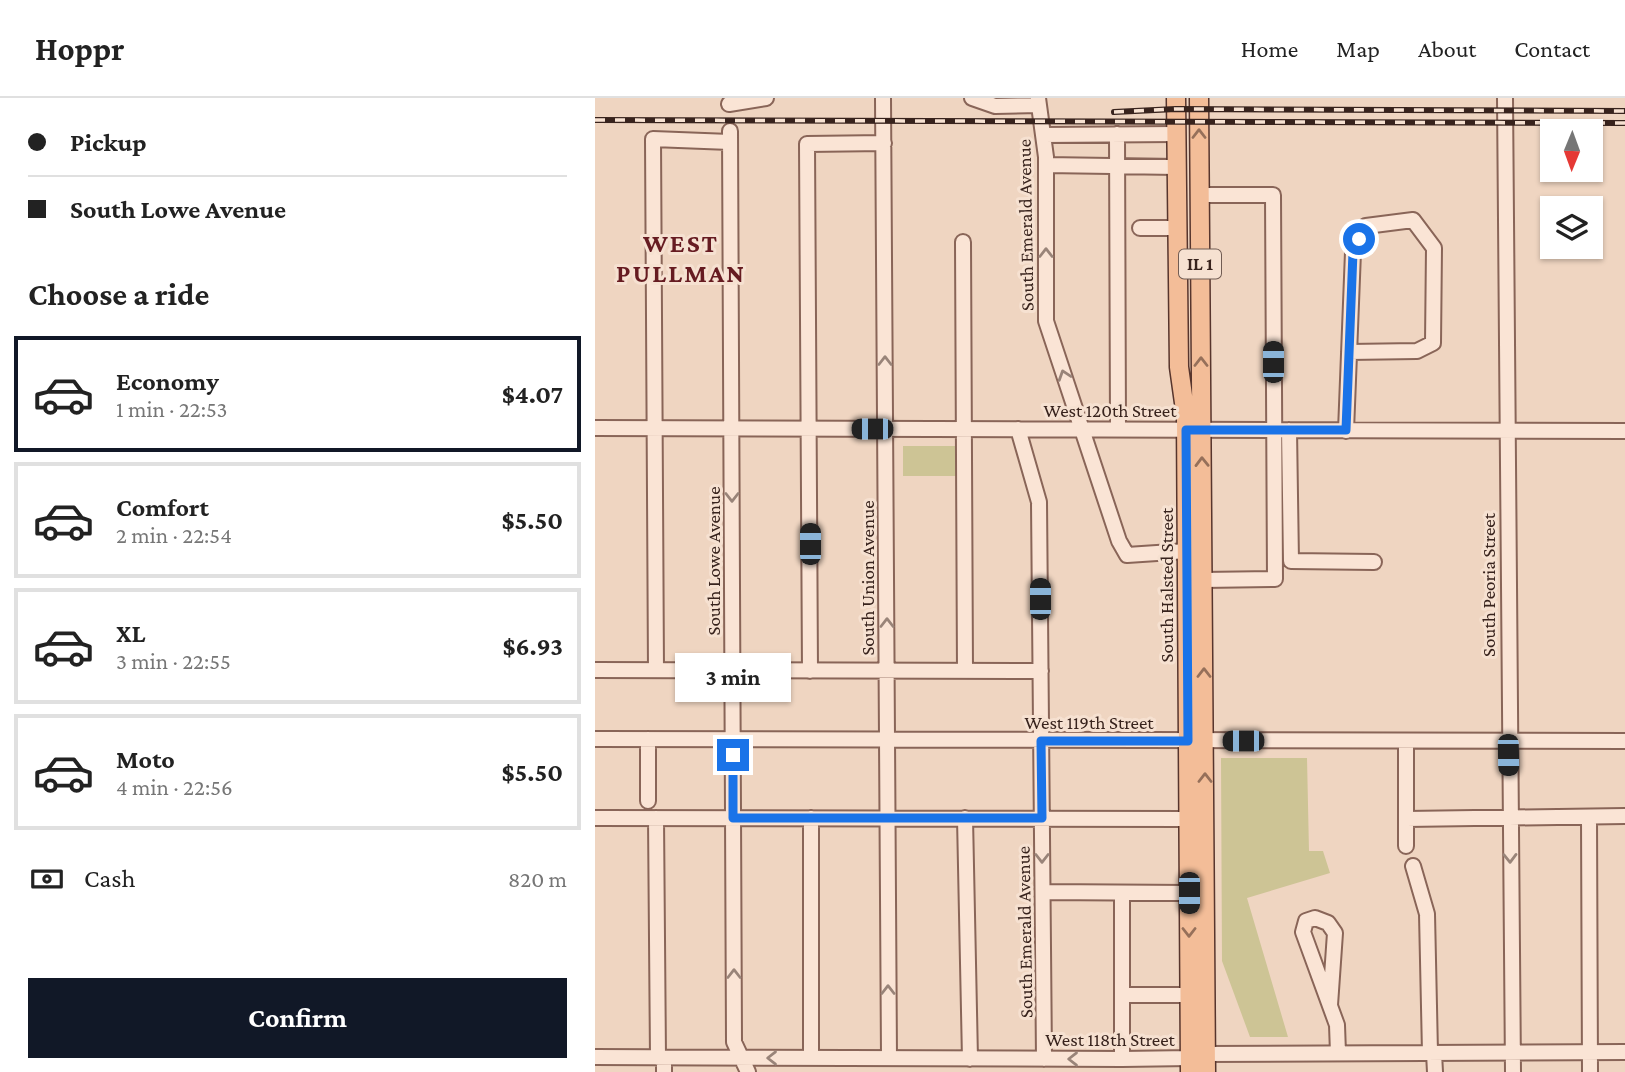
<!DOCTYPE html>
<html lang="en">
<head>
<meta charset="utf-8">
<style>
	body { margin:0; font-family:"Crimson Pro",serif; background:#f2f2f2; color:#222; height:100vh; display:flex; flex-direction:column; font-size:26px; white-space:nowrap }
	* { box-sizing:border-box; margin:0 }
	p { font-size:23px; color:#767676 }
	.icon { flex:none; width:38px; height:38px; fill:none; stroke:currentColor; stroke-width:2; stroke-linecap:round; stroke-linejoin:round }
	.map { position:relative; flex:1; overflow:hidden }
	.drawer { display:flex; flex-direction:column; background:#fff; width:595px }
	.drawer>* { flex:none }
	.guide { display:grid; align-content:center; height:154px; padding:0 28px; background:#fff }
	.needle { width:46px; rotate:181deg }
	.controls { position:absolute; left:945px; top:21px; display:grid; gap:14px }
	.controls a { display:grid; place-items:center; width:63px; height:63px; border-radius:0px; background:#fff; box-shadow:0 2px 5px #0004; font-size:35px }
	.end { position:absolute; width:32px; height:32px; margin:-16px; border:9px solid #1a73e8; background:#fff; box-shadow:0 0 0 4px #fff }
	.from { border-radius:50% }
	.bubble { position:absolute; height:49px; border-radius:0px; background:#fff; box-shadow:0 2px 5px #0004; font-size:23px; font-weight:700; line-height:49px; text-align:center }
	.car { position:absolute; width:21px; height:42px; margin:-21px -10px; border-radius:9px; box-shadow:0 0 5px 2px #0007; background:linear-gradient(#222 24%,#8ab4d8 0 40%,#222 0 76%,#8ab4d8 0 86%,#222 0) }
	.guide b { display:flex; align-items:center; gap:24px; height:66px; font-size:26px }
	.guide b+b { border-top:2px solid #e0e0e0 }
	.guide i { width:18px; height:18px; background:#222 }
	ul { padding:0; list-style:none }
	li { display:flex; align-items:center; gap:21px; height:116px; margin:0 14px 10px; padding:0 14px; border:4px solid #e0e0e0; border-radius:0px }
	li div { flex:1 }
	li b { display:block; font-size:26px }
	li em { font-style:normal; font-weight:700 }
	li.on { border-color:#111827 }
	li>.icon { width:63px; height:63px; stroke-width:1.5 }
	h2 { padding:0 28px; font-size:32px; line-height:84px }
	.pay { display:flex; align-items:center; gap:18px; height:77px; padding:0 28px; font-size:26px }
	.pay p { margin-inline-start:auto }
	.button { display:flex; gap:14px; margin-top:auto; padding:14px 28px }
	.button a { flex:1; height:80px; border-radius:0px; background:#111827; color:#fff; font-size:28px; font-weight:700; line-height:80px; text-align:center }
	header { display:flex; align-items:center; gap:42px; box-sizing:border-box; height:98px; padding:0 35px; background:#fff; border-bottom:2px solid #e0e0e0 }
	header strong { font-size:33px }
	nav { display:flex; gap:38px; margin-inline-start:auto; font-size:24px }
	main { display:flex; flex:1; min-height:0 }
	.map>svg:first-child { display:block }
	.green { fill:#cdc495 }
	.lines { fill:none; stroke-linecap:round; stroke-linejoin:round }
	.minor-casing { stroke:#896558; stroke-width:18 }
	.major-casing { stroke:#57352d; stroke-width:21 }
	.minor { stroke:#fae4d5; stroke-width:14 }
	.major { stroke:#f3bd98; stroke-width:18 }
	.rail-casing { stroke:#38231d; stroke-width:6 }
	.rail { stroke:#f6e1d1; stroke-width:3.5; stroke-dasharray:10; stroke-linecap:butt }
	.oneway { stroke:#96705a }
	.oneway2 { stroke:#998479 }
	.route { stroke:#1a73e8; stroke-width:9 }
	.labels { text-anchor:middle; stroke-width:6; stroke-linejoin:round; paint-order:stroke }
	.shield { fill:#f6e1d1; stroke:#715c53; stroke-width:2 }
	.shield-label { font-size:18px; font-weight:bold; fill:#38231d }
	.street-label { font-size:19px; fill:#38231d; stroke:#f6e1d1 }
	.district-label { font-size:26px; font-weight:bold; letter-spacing:2px; fill:#661b21; stroke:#f6e1d1 }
</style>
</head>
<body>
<header>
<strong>Hoppr</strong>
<nav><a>Home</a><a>Map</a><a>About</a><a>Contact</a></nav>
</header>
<main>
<section class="drawer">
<div class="guide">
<b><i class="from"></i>Pickup</b>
<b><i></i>South Lowe Avenue</b>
</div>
<h2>Choose a ride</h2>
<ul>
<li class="on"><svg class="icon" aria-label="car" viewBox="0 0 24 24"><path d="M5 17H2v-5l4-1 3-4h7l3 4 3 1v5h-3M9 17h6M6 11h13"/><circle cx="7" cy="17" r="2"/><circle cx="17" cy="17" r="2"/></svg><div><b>Economy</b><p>1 min · 22:53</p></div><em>$4.07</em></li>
<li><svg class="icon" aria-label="car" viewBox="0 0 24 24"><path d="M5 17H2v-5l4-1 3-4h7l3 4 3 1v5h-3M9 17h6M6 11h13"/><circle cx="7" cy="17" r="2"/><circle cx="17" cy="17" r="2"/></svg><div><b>Comfort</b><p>2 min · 22:54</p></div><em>$5.50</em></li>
<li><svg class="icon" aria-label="car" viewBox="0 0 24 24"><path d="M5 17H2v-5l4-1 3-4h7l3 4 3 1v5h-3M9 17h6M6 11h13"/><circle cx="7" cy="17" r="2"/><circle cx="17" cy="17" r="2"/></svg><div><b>XL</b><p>3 min · 22:55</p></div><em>$6.93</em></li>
<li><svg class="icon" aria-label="car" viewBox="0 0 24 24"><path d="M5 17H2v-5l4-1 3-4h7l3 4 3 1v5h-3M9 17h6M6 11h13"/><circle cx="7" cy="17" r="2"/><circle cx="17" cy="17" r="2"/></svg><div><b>Moto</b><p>4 min · 22:56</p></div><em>$5.50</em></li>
</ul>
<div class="pay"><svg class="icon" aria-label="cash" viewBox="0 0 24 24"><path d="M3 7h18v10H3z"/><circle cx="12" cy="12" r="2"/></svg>Cash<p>820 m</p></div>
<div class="button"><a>Confirm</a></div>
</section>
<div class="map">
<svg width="1030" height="974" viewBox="0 0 1030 974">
	<rect width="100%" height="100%" fill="#efd5c1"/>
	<!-- green -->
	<path class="green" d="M308,348H366V378H308Z
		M626,660H712L714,753H728L735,775L652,800L693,939H655L627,863Z"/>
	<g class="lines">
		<defs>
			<path id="minor" d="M288,0L294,960
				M377,0L400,8L444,7
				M443,0L451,59V223L524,443L532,457L592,453
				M910,0L918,974
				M134,6L171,0
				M135,33L139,944L153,974
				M522,36L523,332
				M448,37L581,36
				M451,67L582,69
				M605,97H678L680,481L608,482
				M545,130H582
				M368,144L370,573
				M0,330L1030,333
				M423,331L444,404L449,961
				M694,332L696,463L779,464
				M751,333L758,154L771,128L818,122L839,150L838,245L822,253L754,254
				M0,572L446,573
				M61,572L58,41L135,44
				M215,573L212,46L289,45
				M0,641L1030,643
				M53,641V703
				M994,719L995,974
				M0,720L594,721
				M61,720L63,960
				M216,720V960
				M370,720L375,961
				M811,721L1030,718
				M811,748V643
				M818,768L832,816L835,955
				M448,794L594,795
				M527,795V961
				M527,897H595
				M735,907L740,835L733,825L720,820L711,823L708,834L742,927L743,955
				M839,955L840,974
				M0,959L527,961L595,960L611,956L1030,954
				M69,974V960"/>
			<path id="major" d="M581,0L584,269L591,319L595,974
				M604,0L611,974"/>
		</defs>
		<!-- minor casing -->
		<use href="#minor" class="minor-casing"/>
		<!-- major casing -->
		<use href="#major" class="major-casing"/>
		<!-- minor -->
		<use href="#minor" class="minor"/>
		<!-- major -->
		<use href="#major" class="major"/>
		<defs>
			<path id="rail" d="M519,14L581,11L1030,13
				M0,22L1030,25"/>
		</defs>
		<!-- rail casing -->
		<use href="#rail" class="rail-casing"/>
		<!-- rail -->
		<use href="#rail" class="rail"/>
	</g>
	<!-- one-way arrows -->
	<defs><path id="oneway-chevron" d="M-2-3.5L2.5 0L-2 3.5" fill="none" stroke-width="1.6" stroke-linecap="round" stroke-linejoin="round" transform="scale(1.75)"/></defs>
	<g class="oneway">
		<use href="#oneway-chevron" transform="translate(604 36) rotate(-90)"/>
		<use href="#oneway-chevron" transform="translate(606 264) rotate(-90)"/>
		<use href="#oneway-chevron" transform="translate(607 364) rotate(-91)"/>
		<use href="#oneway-chevron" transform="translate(609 575) rotate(-90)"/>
		<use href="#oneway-chevron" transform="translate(610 680) rotate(-90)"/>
		<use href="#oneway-chevron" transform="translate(594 834) rotate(90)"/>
	</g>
	<g class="oneway2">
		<use href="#oneway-chevron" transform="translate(451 155) rotate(-90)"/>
		<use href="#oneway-chevron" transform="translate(290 263) rotate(-90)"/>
		<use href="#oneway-chevron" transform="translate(469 277) rotate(-108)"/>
		<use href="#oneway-chevron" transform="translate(137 399) rotate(90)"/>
		<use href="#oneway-chevron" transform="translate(292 525) rotate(-90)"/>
		<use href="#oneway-chevron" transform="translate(447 760) rotate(90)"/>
		<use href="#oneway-chevron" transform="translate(915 760) rotate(89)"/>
		<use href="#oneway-chevron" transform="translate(139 876) rotate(-90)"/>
		<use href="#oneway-chevron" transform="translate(293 892) rotate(-90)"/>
		<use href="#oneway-chevron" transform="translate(177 960) rotate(-180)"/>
		<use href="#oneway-chevron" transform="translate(478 961) rotate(-180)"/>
	</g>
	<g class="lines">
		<!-- route -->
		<path class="route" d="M138,657V720H447L446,643H593L591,332H751L758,154L764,141"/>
	</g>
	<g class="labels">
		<!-- shield labels -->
		<rect class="shield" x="584" y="151.5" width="42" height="29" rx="5"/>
		<g class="shield-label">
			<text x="605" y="172">IL 1</text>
		</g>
		<!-- street labels -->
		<g class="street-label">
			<text transform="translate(430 127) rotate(-91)" y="7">South Emerald Avenue</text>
			<text x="515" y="319">West 120th Street</text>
			<text transform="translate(118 463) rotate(-90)" y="7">South Lowe Avenue</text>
			<text transform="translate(272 480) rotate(-90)" y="7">South Union Avenue</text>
			<text transform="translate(571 487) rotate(-90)" y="7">South Halsted Street</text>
			<text transform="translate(893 487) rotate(-90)" y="7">South Peoria Street</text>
			<text x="494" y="631">West 119th Street</text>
			<text transform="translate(429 834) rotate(-91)" y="7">South Emerald Avenue</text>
			<text x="515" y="948">West 118th Street</text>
		</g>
		<!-- district labels -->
		<g class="district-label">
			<text x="86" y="154">WEST<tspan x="86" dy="30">PULLMAN</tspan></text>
		</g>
	</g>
</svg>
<div class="controls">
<a><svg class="needle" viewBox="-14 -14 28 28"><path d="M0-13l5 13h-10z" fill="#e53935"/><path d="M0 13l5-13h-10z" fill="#767676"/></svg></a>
<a><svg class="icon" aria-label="layers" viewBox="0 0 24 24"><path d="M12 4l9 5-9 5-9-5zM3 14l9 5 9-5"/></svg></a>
</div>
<i class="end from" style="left:764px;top:141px"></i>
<i class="end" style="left:138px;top:657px"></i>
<div class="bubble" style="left:80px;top:555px;width:116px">3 min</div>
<i class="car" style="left:678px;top:264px;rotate:0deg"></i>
<i class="car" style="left:277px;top:331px;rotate:270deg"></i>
<i class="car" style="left:215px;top:446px;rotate:0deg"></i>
<i class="car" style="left:445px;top:501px;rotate:0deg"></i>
<i class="car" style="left:648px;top:643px;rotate:270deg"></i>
<i class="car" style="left:913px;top:657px;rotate:179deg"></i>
<i class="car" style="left:594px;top:795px;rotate:180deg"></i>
</div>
</main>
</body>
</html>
